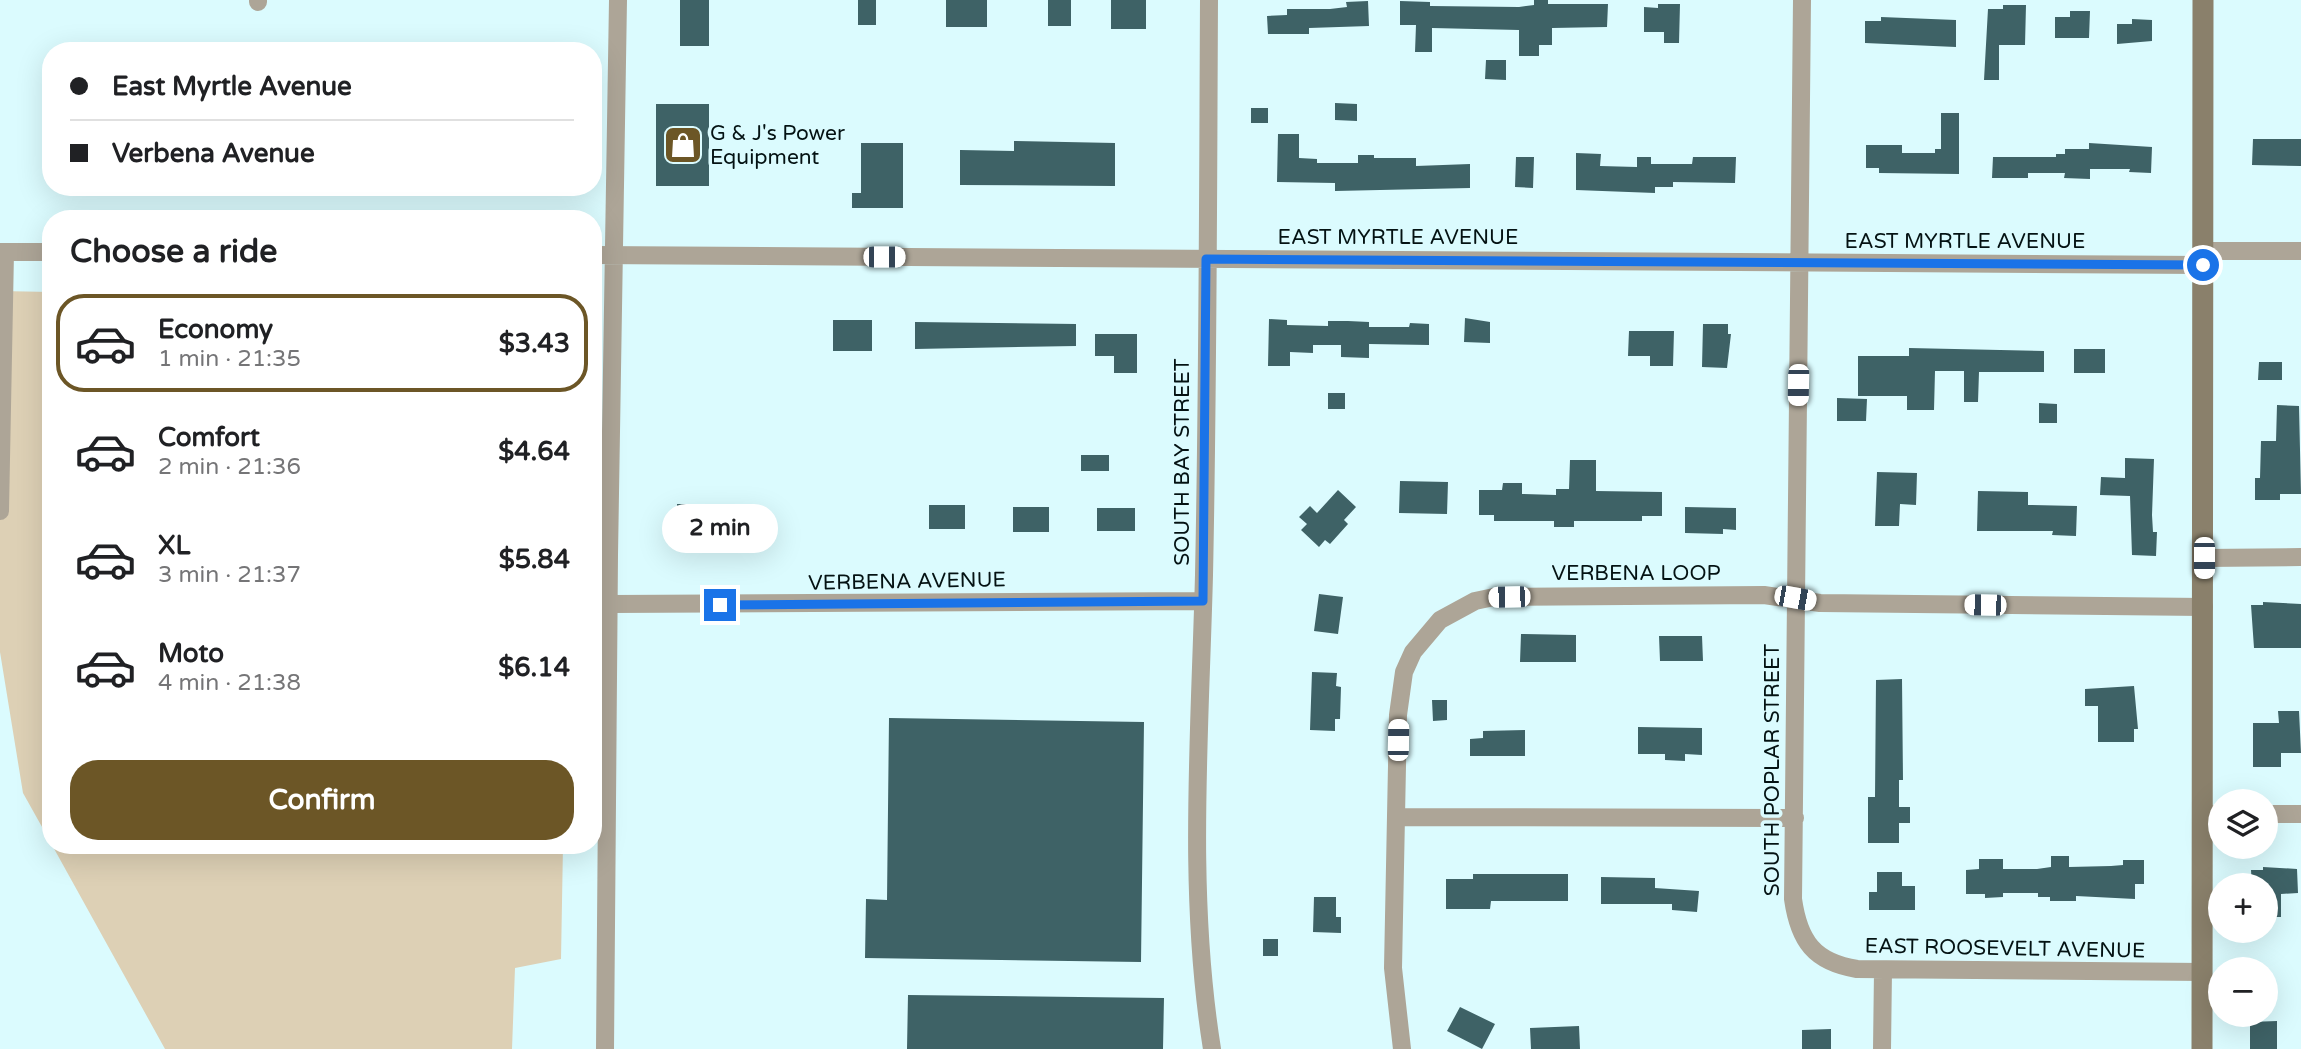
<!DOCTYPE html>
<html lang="en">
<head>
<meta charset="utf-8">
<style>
	body { margin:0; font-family:"Varela Round",sans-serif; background:#f2f2f2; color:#202124; height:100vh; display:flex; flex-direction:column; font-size:26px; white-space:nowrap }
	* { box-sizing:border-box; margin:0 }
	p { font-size:23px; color:#757577 }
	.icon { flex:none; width:38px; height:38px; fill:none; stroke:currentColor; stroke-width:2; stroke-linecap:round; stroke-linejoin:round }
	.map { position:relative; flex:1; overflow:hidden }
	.details { position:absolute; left:42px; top:210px; width:560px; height:644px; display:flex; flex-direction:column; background:#fff; border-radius:28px; box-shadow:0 7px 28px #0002 }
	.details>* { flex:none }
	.hud { position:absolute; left:42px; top:42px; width:560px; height:154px; border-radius:28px; box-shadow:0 7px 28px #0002; display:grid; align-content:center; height:154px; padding:0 28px; background:#fff }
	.buttons { position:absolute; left:2208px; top:789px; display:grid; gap:14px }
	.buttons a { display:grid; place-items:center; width:70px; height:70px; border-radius:50%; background:#fff; box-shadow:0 7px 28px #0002; font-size:35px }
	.end { position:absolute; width:32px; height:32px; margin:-16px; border:9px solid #1a73e8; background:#fff; box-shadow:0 0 0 4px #fff }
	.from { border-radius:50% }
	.bubble { position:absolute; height:49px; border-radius:24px; background:#fff; box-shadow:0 7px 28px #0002; font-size:23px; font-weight:700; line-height:49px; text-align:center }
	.car { position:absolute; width:21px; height:42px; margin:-21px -10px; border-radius:9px; box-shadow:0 0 5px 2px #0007; background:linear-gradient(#fff 24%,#345 0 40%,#fff 0 76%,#345 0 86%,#fff 0) }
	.hud b { display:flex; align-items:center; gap:24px; height:66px; font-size:26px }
	.hud b+b { border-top:2px solid #e0e0e0 }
	.hud i { width:18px; height:18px; background:#202124 }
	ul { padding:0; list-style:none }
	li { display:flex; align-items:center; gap:21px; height:98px; margin:0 14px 10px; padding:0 14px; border:4px solid transparent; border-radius:28px }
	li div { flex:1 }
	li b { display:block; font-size:26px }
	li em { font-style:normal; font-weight:700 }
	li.on { border-color:#6c5626 }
	li>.icon { width:63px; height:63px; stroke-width:1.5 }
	h2 { padding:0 28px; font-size:32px; line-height:84px }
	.action { display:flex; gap:14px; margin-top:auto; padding:14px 28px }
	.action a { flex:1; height:80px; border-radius:28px; background:#6c5626; color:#fff; font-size:28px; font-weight:700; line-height:80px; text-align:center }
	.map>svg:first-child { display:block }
	.green { fill:#ddd0b5 }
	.building { fill:#3e6266 }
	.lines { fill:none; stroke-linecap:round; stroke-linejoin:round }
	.street { stroke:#ada597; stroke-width:18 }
	.secondary { stroke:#8a806b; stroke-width:21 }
	.route { stroke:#1a73e8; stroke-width:9 }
	.labels { text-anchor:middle; stroke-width:7; stroke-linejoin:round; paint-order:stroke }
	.poi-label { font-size:21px; fill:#041213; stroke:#dbfbfe; text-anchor:start }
	.street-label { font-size:21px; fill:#041213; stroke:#dbfbfe }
</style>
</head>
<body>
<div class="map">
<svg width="2301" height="1049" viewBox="0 0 2301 1049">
	<rect width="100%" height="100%" fill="#dbfbfe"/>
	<!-- green -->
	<path class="green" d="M0,291L51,292V843L23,793L0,652Z
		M52,845H563L561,959L515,968L512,1049H165Z"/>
	<!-- building -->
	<path class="building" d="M680,0H709V46H680Z
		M858,0H876V25H858Z
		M946,0H987V27H946Z
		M1048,0H1071V26H1048Z
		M1111,0H1146V29H1111Z
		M1534,0H1548V4H1608L1607,27L1552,28V45H1539V56H1519V30L1432,28V52H1415L1416,25H1400V1L1430,2V6L1519,7L1534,5Z
		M1368,1L1369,26L1309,28V34H1268L1267,16L1287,15V9H1330L1347,7L1346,2Z
		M1658,4H1680L1679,43H1664V32H1644V7L1658,8Z
		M2003,5H2026L2025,45H1999V80H1984L1988,9H2003Z
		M2070,11H2090L2089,38H2055V17H2070Z
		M1881,17L1956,20V47L1865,43V21H1881Z
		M2132,19L2152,20V41L2117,44V24H2132Z
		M1486,60H1506V80L1485,79Z
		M1335,103L1357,104V121L1335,120Z
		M656,104H709V186H656Z
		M1251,108H1268V123H1251Z
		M1941,113H1959V174L1879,173V168H1866V145H1902V153H1935V149H1941Z
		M1278,134H1299V158L1317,159V163H1358V155H1374V158H1416V166L1470,164V188L1335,191V183L1277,182Z
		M2253,139H2301V166L2252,165Z
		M1014,141L1115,143V186L960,185V150L1014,151Z
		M861,143H903V208H852V193H861Z
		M2089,143L2152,147L2151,173L2129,172L2130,169H2090V179L2064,178L2065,173H2028V178H1992L1993,157H2056V154H2065V149H2089Z
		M1576,153L1601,154L1600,166L1637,167V157H1651V164H1692L1693,157H1736L1735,183L1673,182V187H1655V193L1576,190Z
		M1516,157H1534L1533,188L1515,187Z
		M1465,318L1490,322V343L1464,342Z
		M1269,319L1287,320V325L1328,326V321H1348L1369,322V327H1409L1410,323L1429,324V345L1369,344V358L1341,357V345H1313V353L1290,352V366H1268Z
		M833,320H872V351H833Z
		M915,322L1076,324V346L915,349Z
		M1703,324H1728V334H1731L1727,368L1702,367Z
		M1629,331H1674L1673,366H1650V356H1628Z
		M1095,334H1137V373H1114V356H1095Z
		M1909,348L2044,351V372H1979L1978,402H1964V371H1935L1934,410H1907V396H1858V356H1909Z
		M2074,349H2105V373H2074Z
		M2259,362H2282V380H2258Z
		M1328,393H1345V409H1328Z
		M1837,398L1867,399L1866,421H1837Z
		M2039,403L2057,404V423H2039Z
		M2277,405L2299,406L2301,494H2280V500H2255V478H2260L2261,441H2276Z
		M1081,455H1109V471H1081Z
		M2125,458L2154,459L2152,515L2153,532H2157L2156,556L2132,555L2130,496L2100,495L2101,477L2125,478Z
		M1570,460H1596V491L1662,492V516H1642V521H1574V527H1554V521H1494V515H1479V490H1502L1503,483H1522V494L1556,495V489H1569Z
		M1877,472L1917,473L1916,505L1900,504L1899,526H1875Z
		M1400,481L1448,482L1447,514L1399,513Z
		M1338,490L1356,507L1344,520L1348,524L1330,544L1325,540L1319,547L1301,530L1307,524L1299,517L1310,506L1317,513Z
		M1978,491L2028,492V505L2077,506L2076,536L2052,535L2053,531H1977Z
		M677,504H717V528H677Z
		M929,505H965V529H929Z
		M1013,507H1049V532H1013Z
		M1685,507L1736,508V530L1723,529V534L1685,533Z
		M1097,508H1135V531H1097Z
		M1319,594L1343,597L1338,634L1314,631Z
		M2263,602L2301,604V648H2254L2251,605H2263Z
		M1521,634L1576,635V662H1520Z
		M1659,636H1702L1703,661H1660Z
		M1312,672L1337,673L1336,686L1341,687L1340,719H1335V731L1310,730Z
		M1902,679L1903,780H1899V807H1910V823H1899V843H1868V797H1875L1876,680Z
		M2134,686L2138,729H2134V742H2098V706H2085V689Z
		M1432,700H1447V720L1433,721Z
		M2278,711H2299L2301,753H2281V767H2253V723H2279Z
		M889,718L1144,722L1141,962L865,958L866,899L887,900Z
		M1638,727L1702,728V755L1685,754V761L1665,760V754H1638Z
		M1525,730V756H1470V739L1483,738V731Z
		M2051,856H2069V867L2111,866L2123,865V860H2144V884H2135V899L2076,896V901H2050V897H2038V893H2003V897L1985,898V894H1966V870L1979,869V859H2003V869H2037L2051,867Z
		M2263,867L2297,869L2298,893L2281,894V917H2266V886H2252L2251,870H2263Z
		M1877,872H1902V886H1915V910H1869V892H1877Z
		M1473,874H1568V901H1491L1490,909H1446V879H1473Z
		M1601,877L1655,878V888L1699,891L1697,912L1672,910V904H1601Z
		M1314,897H1336V917H1341V933L1313,932Z
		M1263,939H1278V956H1263Z
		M908,995L1164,998L1163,1049H907Z
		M1460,1007L1495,1024L1482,1049L1447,1031Z
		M2277,1021V1049H2250V1022Z
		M1579,1026L1580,1049H1531L1530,1028Z
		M1831,1029V1049H1802V1030Z"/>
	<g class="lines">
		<!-- street -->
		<path class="street" d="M258,0V2
			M1209,0C1208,192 1208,384 1204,575C1200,733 1187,893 1212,1049
			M1802,0L1793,899C1799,941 1814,962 1857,969L2203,972
			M2203,251H2301
			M0,252H51
			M593,255L2203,265
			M0,511L5,252
			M2204,558L2301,557
			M611,604L1203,601
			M2266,814H2301
			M2203,815L2221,814
			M1397,817L1795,818
			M605,1049L609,555L618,0
			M1402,1049L1393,968L1398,715L1404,672L1413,652L1440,620L1475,601L1494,597L1764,595L1820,603L2204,607
			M1882,1049L1883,971"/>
		<!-- secondary -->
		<path class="secondary" d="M2202,1049L2203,0"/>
	</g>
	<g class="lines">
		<!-- route -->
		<path class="route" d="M720,605L1203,601L1206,259L2203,265"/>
	</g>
	<!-- icons -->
	<defs>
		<symbol id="shop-square" viewBox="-11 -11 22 22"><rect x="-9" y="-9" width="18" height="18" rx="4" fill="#6c5626" stroke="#dbfbfe"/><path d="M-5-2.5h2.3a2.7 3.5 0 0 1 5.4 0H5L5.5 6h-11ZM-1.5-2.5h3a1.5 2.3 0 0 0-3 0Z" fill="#fff"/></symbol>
	</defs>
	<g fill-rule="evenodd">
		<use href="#shop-square" x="661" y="123" width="44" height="44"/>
	</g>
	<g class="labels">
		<!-- poi labels -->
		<g class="poi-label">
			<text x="710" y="140">G &amp; J's Power<tspan x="710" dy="24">Equipment</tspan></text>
		</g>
		<!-- street labels -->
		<g class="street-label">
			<text x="1398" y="244">EAST MYRTLE AVENUE</text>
			<text x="1965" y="248">EAST MYRTLE AVENUE</text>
			<text transform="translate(1182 462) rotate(-90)" y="7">SOUTH BAY STREET</text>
			<text x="1636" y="580">VERBENA LOOP</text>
			<text transform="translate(907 581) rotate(-1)" y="7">VERBENA AVENUE</text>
			<text transform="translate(1772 770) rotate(-90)" y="7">SOUTH POPLAR STREET</text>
			<text transform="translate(2005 948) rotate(1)" y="7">EAST ROOSEVELT AVENUE</text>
		</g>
	</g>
</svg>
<div class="buttons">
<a><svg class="icon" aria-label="layers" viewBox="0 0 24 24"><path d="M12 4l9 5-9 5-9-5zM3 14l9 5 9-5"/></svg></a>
<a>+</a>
<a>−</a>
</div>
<i class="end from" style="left:2203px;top:265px"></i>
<i class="end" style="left:720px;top:605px"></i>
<div class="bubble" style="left:662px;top:504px;width:116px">2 min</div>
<i class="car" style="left:884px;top:257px;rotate:90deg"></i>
<i class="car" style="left:1798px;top:385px;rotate:181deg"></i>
<i class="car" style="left:2204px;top:558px;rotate:180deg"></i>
<i class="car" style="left:1509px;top:597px;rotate:269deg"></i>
<i class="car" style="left:1795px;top:598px;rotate:100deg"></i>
<i class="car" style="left:1985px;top:605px;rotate:271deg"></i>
<i class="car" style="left:1398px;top:740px;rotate:1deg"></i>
<div class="hud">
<b><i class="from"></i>East Myrtle Avenue</b>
<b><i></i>Verbena Avenue</b>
</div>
<section class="details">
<h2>Choose a ride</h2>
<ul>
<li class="on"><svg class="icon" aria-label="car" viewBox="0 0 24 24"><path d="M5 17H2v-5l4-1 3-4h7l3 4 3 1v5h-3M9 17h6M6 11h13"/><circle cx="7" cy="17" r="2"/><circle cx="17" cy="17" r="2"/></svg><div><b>Economy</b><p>1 min · 21:35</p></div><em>$3.43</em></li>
<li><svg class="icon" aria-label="car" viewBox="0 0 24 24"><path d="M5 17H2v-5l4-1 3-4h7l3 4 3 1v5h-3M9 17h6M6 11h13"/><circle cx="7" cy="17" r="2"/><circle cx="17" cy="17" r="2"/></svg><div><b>Comfort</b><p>2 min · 21:36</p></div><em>$4.64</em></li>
<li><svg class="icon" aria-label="car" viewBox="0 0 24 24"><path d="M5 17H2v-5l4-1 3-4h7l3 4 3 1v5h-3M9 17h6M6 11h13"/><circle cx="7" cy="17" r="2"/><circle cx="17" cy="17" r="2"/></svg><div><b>XL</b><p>3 min · 21:37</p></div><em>$5.84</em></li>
<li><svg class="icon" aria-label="car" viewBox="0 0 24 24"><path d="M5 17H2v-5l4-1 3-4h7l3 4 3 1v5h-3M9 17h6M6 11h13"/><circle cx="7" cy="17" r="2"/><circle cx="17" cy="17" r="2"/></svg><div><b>Moto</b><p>4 min · 21:38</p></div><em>$6.14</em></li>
</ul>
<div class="action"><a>Confirm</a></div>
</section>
</div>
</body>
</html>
